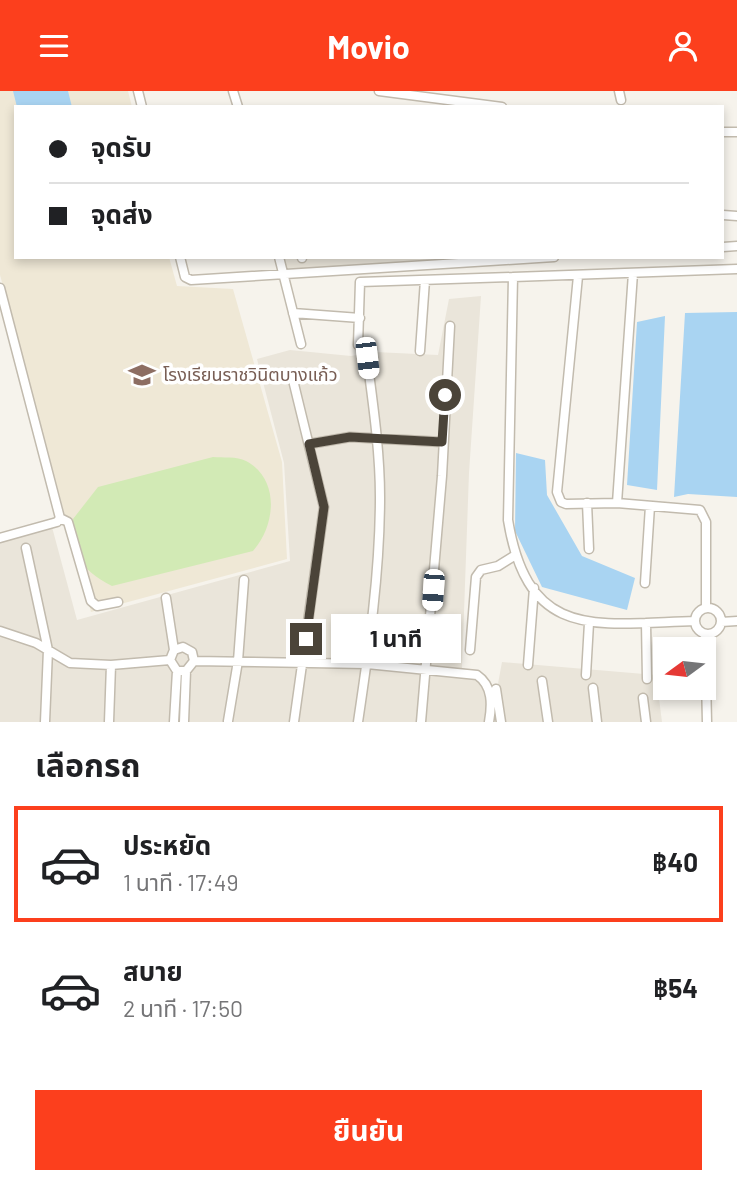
<!DOCTYPE html>
<html lang="th">
<head>
<meta charset="utf-8">
<style>
	body { margin:0; font-family:Barlow,"Noto Sans Thai",sans-serif; background:#f2f2f2; color:#202124; height:100vh; display:flex; flex-direction:column; font-size:26px; white-space:nowrap }
	* { box-sizing:border-box; margin:0 }
	p { font-size:23px; color:#757577 }
	.icon { flex:none; width:38px; height:38px; fill:none; stroke:currentColor; stroke-width:2; stroke-linecap:round; stroke-linejoin:round }
	.map { position:relative; height:631px; overflow:hidden }
	.side { display:flex; flex-direction:column; background:#fff; flex:1 }
	.side>* { flex:none }
	.guide { position:absolute; left:14px; top:14px; width:710px; height:154px; border-radius:0px; box-shadow:0 4px 10px #0003; display:grid; align-content:center; height:154px; padding:0 35px; background:#fff }
	.needle { width:46px; rotate:255deg }
	.controls { position:absolute; left:653px; top:546px; display:grid; gap:14px }
	.controls a { display:grid; place-items:center; width:63px; height:63px; border-radius:0px; background:#fff; box-shadow:0 4px 10px #0003; font-size:35px }
	.end { position:absolute; width:32px; height:32px; margin:-16px; border:9px solid #4b4439; background:#fff; box-shadow:0 0 0 4px #fff }
	.from { border-radius:50% }
	.bubble { position:absolute; height:49px; border-radius:0px; background:#fff; box-shadow:0 4px 10px #0003; font-size:23px; font-weight:700; line-height:49px; text-align:center }
	.car { position:absolute; width:21px; height:42px; margin:-21px -10px; border-radius:9px; box-shadow:0 0 5px 2px #0007; background:linear-gradient(#fff 24%,#345 0 40%,#fff 0 76%,#345 0 86%,#fff 0) }
	.guide b { display:flex; align-items:center; gap:24px; height:66px; font-size:26px }
	.guide b+b { border-top:2px solid #e0e0e0 }
	.guide i { width:18px; height:18px; background:#202124 }
	ul { padding:0; list-style:none }
	li { display:flex; align-items:center; gap:21px; height:116px; margin:0 14px 10px; padding:0 21px; border:4px solid transparent; border-radius:0px }
	li div { flex:1 }
	li b { display:block; font-size:26px }
	li em { font-style:normal; font-weight:700 }
	li.active { border-color:#fc3f1d }
	li>.icon { width:63px; height:63px; stroke-width:1.5 }
	h2 { padding:0 35px; font-size:32px; line-height:84px }
	.button { display:flex; gap:14px; margin-top:auto; padding:14px 35px }
	.button a { flex:1; height:80px; border-radius:0px; background:#fc3f1d; color:#fff; font-size:28px; font-weight:700; line-height:80px; text-align:center }
	header { display:flex; justify-content:space-between; align-items:center; height:91px; padding:0 35px; background:#fc3f1d; color:#fff; font-size:32px; font-weight:700 }
	.map>svg:first-child { display:block }
	.residential { fill:#eae5da }
	.education { fill:#efe8d6 }
	.green { fill:#d2eab5 }
	.water { fill:#a9d4f2 }
	.lines { fill:none; stroke-linecap:round; stroke-linejoin:round }
	.minor-casing { stroke:#c2bbae; stroke-width:11 }
	.minor { stroke:#fff; stroke-width:8 }
	.route { stroke:#4b4439; stroke-width:9 }
	.labels { text-anchor:middle; stroke-width:7; stroke-linejoin:round; paint-order:stroke }
	.education-label { font-size:18px; fill:#785e54; stroke:#fff; text-anchor:start }
</style>
</head>
<body>
<header><svg class="icon" aria-label="menu" viewBox="0 0 24 24"><path d="M4 6h16M4 12h16M4 18h16"/></svg>Movio<svg class="icon" aria-label="person" viewBox="0 0 24 24"><circle cx="12" cy="8" r="4"/><path d="M4 21q1-7 8-7t8 7"/></svg></header>
<div class="map">
<svg width="737" height="631" viewBox="0 0 737 631">
	<rect width="100%" height="100%" fill="#f6f3ec"/>
	<!-- residential -->
	<path class="residential" d="M283,166H508L287,179Z
		M481,205L469,382L462,577L486,584L492,593L495,609L502,571L656,584L662,631H0V450L52,436L77,529L290,470L284,372L257,268L290,259L351,265L375,261L438,264L449,208Z"/>
	<!-- education -->
	<path class="education" d="M0,0H128L132,16H16V166H169L177,195L233,198L282,371L287,468L91,521L0,184Z"/>
	<!-- green -->
	<path class="green" d="M213,366C222,367 237,365 246,370C280,388 276,434 253,460L112,495C78,477 74,464 73,428L98,396Z"/>
	<!-- water -->
	<path class="water" d="M13,0H68L72,16H17Z
		M737,221V406L688,403L674,406L685,222Z
		M665,225L657,399L627,394L637,231Z
		M516,362L545,369L547,404L582,465L635,487L627,519L542,496L515,440Z"/>
	<g class="lines">
		<defs>
			<path id="minor" d="M138,0L142,16
				M233,0L238,16
				M379,0L502,16
				M619,0L621,9
				M723,41H737
				M723,124L737,125
				M723,156L737,155
				M180,166L185,186L191,189L554,166
				M279,166L301,253
				M302,166V167
				M578,185L557,401L561,411L566,413L617,412L700,419L706,431V517
				M0,197L60,427L57,431L0,447
				M293,222L360,227
				M358,254L360,191L513,186
				M420,260L425,189
				M292,285L324,416L294,631
				M309,353L350,346L442,351
				M587,412L589,458
				M617,412L633,182
				M60,427L68,431L91,510L97,515L118,511
				M26,457L48,559L45,631
				M645,492L650,415
				M166,507L174,559
				M695 530a13 13 0 1 1 26 0a13 13 0 1 1-26 0Z
				M695,530C597,533 528,551 508,429L513,186L737,178
				M721,531L737,530
				M646,532L647,588
				M0,540L36,552L70,572L111,574L170,569
				M705,543L707,631
				M183,556L192,561L194,570L186,580H177L170,569L174,559Z
				M470,559L476,486L481,479L498,475L514,465
				M194,570L367,573L477,584C493,595 492,614 489,631
				M528,574L534,497
				M586,584L589,532
				M542,590L548,631
				M593,597L597,631
				M496,598L501,631
				M643,607L646,631
				M228,630L238,570L244,489
				M109,631L111,574
				M174,631L177,580
				M184,631L186,580
				M358,631C369,557 380,481 380,406C380,360 373,313 367,267
				M421,631L442,385L450,235"/>
		</defs>
		<!-- minor casing -->
		<use href="#minor" class="minor-casing"/>
		<!-- minor -->
		<use href="#minor" class="minor"/>
	</g>
	<g class="lines">
		<!-- route -->
		<path class="route" d="M306,548L324,416L309,353L350,346L442,351L445,304"/>
	</g>
	<!-- icons -->
	<defs>
		<symbol id="school-bare" viewBox="-9 -9 18 18"><path d="M0-5L7-2L0 1L-7-2ZM-4 1L0 2.5L4 1V4Q0 6-4 4Z" fill="#8d6e63" stroke="#fff" stroke-width="2.5" paint-order="stroke"/></symbol>
	</defs>
	<g fill-rule="evenodd">
		<use href="#school-bare" x="123" y="265" width="38" height="38"/>
	</g>
	<g class="labels">
		<!-- education labels -->
		<g class="education-label">
			<text x="163" y="290">โรงเรียนราชวินิตบางแก้ว</text>
		</g>
	</g>
</svg>
<div class="controls">
<a><svg class="needle" viewBox="-14 -14 28 28"><path d="M0-13l5 13h-10z" fill="#e53935"/><path d="M0 13l5-13h-10z" fill="#757577"/></svg></a>
</div>
<i class="end from" style="left:445px;top:304px"></i>
<i class="end" style="left:306px;top:548px"></i>
<div class="bubble" style="left:331px;top:523px;width:130px">1 นาที</div>
<i class="car" style="left:367px;top:267px;rotate:173deg"></i>
<i class="car" style="left:433px;top:499px;rotate:184deg"></i>
<div class="guide">
<b><i class="from"></i>จุดรับ</b>
<b><i></i>จุดส่ง</b>
</div>
</div>
<section class="side">
<h2>เลือกรถ</h2>
<ul>
<li class="active"><svg class="icon" aria-label="car" viewBox="0 0 24 24"><path d="M5 17H2v-5l4-1 3-4h7l3 4 3 1v5h-3M9 17h6M6 11h13"/><circle cx="7" cy="17" r="2"/><circle cx="17" cy="17" r="2"/></svg><div><b>ประหยัด</b><p>1 นาที · 17:49</p></div><em>฿40</em></li>
<li><svg class="icon" aria-label="car" viewBox="0 0 24 24"><path d="M5 17H2v-5l4-1 3-4h7l3 4 3 1v5h-3M9 17h6M6 11h13"/><circle cx="7" cy="17" r="2"/><circle cx="17" cy="17" r="2"/></svg><div><b>สบาย</b><p>2 นาที · 17:50</p></div><em>฿54</em></li>
</ul>
<div class="button"><a>ยืนยัน</a></div>
</section>
</body>
</html>
